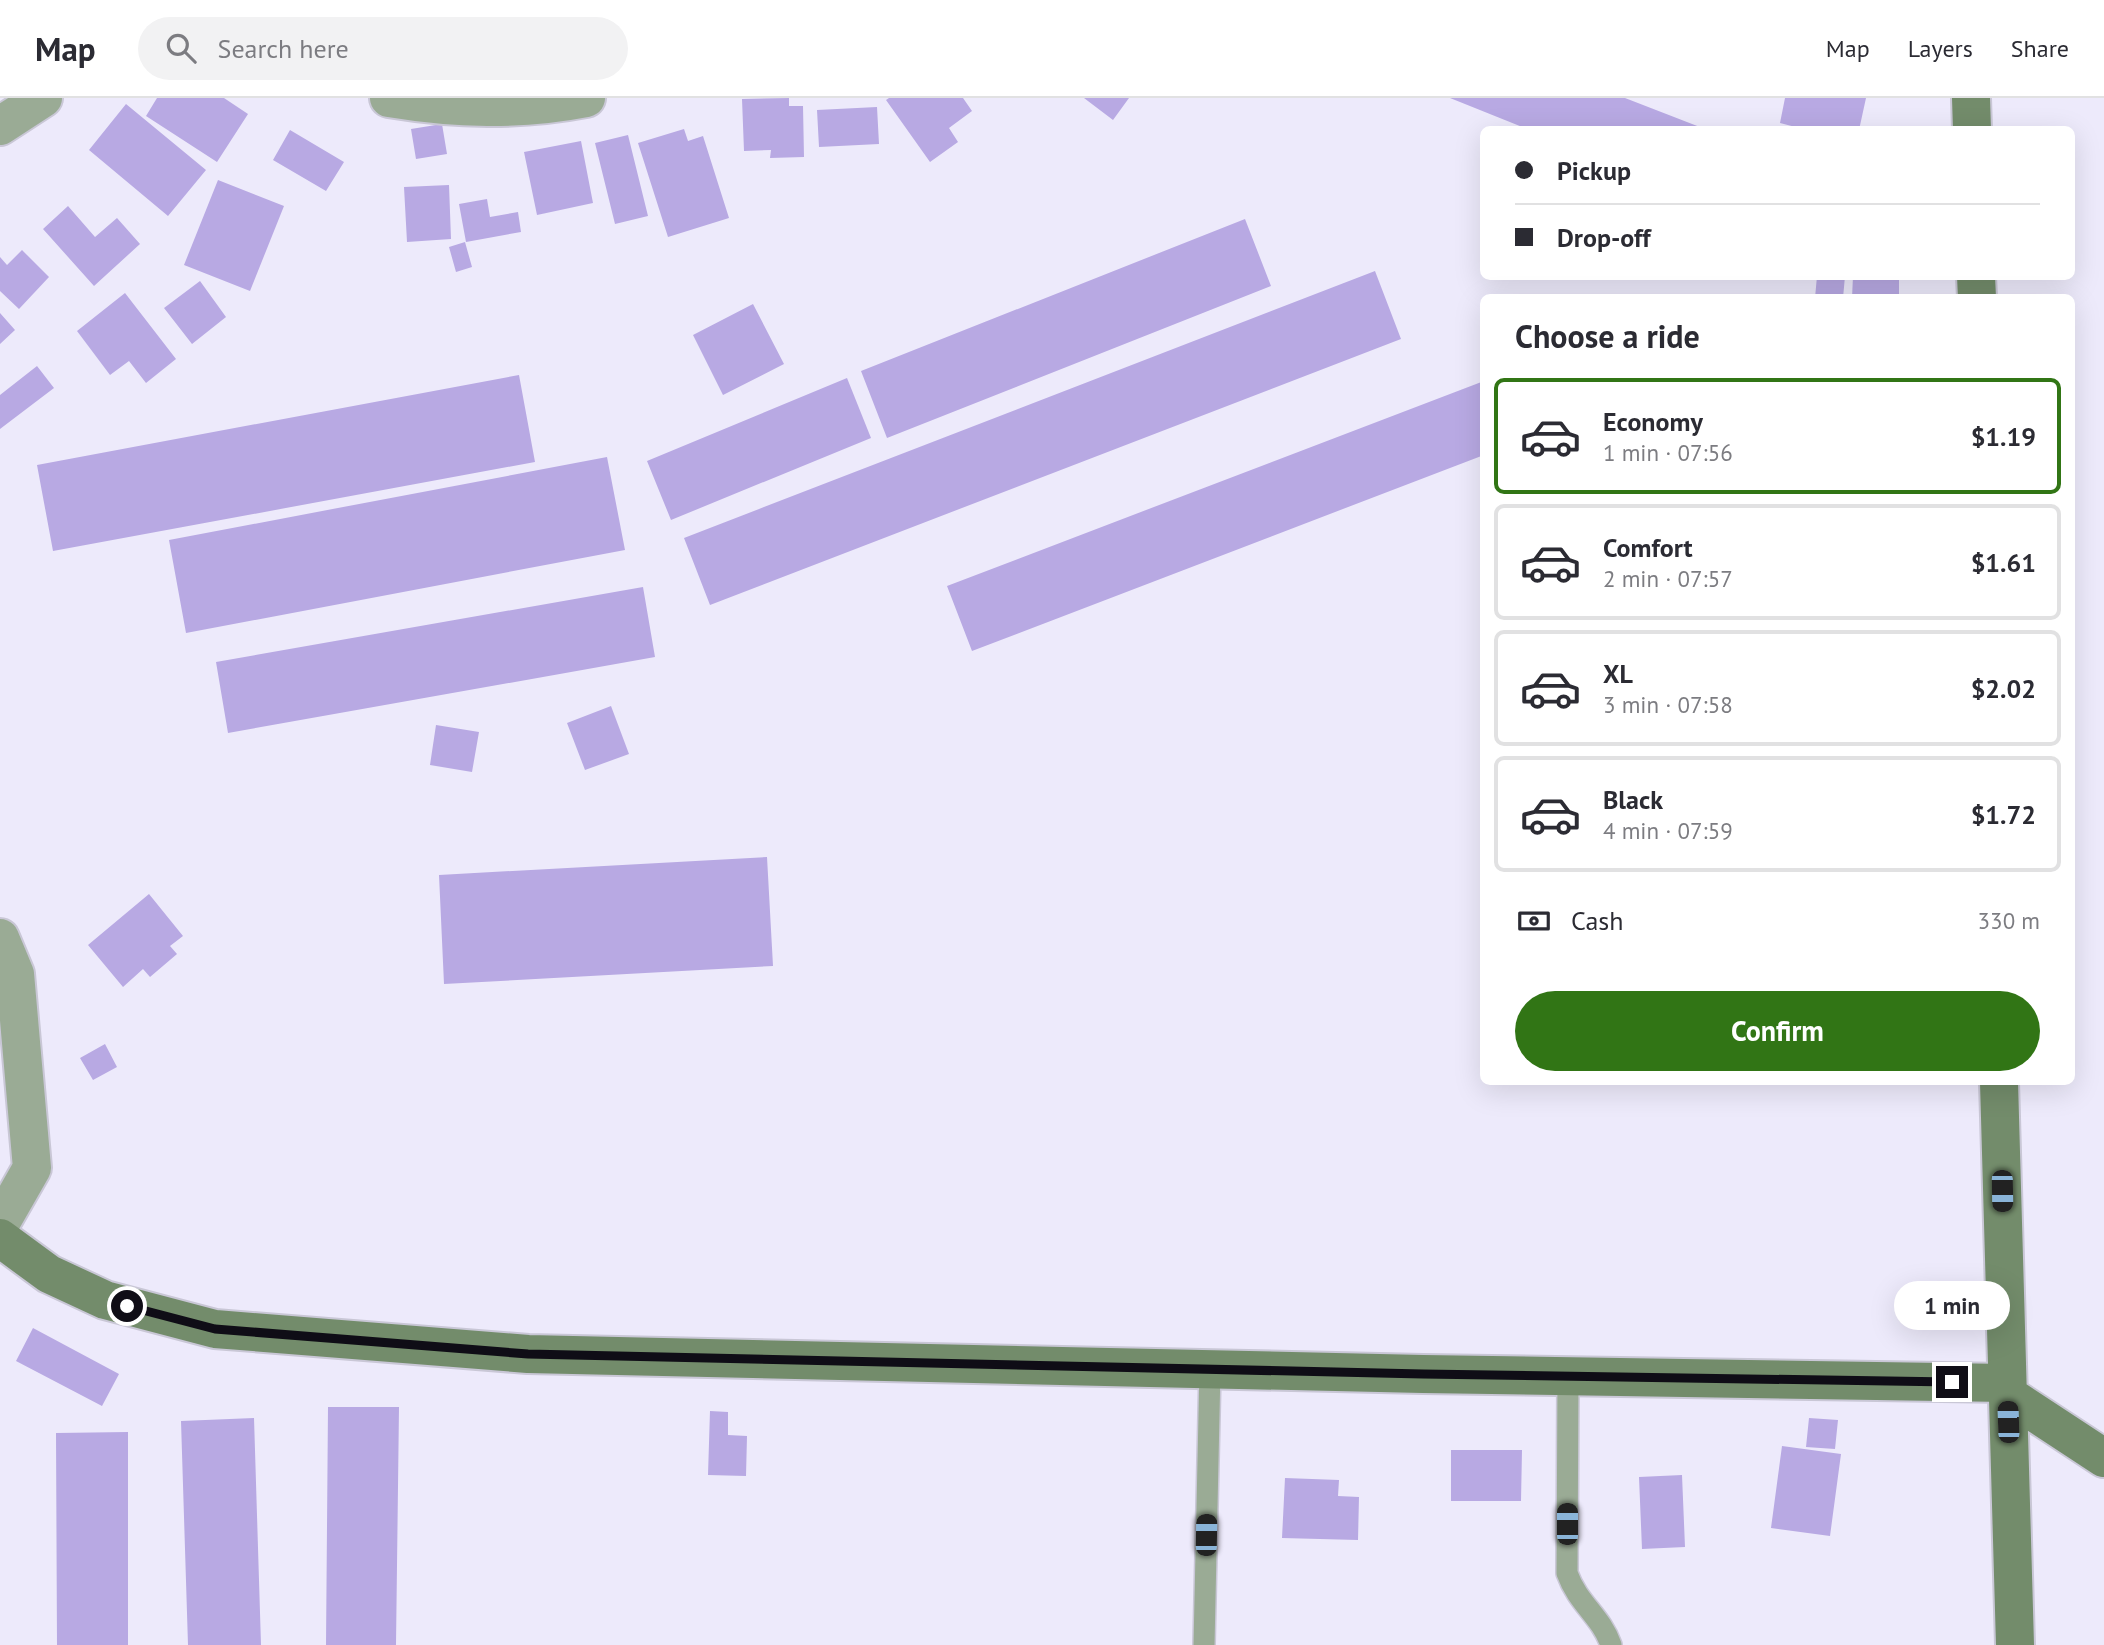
<!DOCTYPE html>
<html lang="en">
<head>
<meta charset="utf-8">
<style>
	body { margin:0; font-family:"PT Sans",sans-serif; background:#f2f2f3; color:#2b2b33; height:100vh; display:flex; flex-direction:column; font-size:26px; white-space:nowrap }
	* { box-sizing:border-box; margin:0 }
	p { font-size:23px; color:#7c7c81 }
	.icon { flex:none; width:38px; height:38px; fill:none; stroke:currentColor; stroke-width:2; stroke-linecap:round; stroke-linejoin:round }
	.map { position:relative; flex:1; overflow:hidden }
	.panel { position:absolute; left:1480px; top:196px; width:595px; height:791px; display:flex; flex-direction:column; background:#fff; border-radius:10px; box-shadow:0 7px 28px #0002 }
	.panel>* { flex:none }
	.guide { position:absolute; left:1480px; top:28px; width:595px; height:154px; border-radius:10px; box-shadow:0 7px 28px #0002; display:grid; align-content:center; height:154px; padding:0 35px; background:#fff }
	.end { position:absolute; width:32px; height:32px; margin:-16px; border:9px solid #0f0d16; background:#fff; box-shadow:0 0 0 4px #fff }
	.from { border-radius:50% }
	.bubble { position:absolute; height:49px; border-radius:24px; background:#fff; box-shadow:0 7px 28px #0002; font-size:23px; font-weight:600; line-height:49px; text-align:center }
	.car { position:absolute; width:21px; height:42px; margin:-21px -10px; border-radius:9px; box-shadow:0 0 5px 2px #0007; background:linear-gradient(#222 24%,#8ab4d8 0 40%,#222 0 76%,#8ab4d8 0 86%,#222 0) }
	.guide b { display:flex; align-items:center; gap:24px; height:66px; font-size:26px }
	.guide b+b { border-top:2px solid #e1e1e2 }
	.guide i { width:18px; height:18px; background:#2b2b33 }
	ul { padding:0; list-style:none }
	li { display:flex; align-items:center; gap:21px; height:116px; margin:0 14px 10px; padding:0 21px; border:4px solid #e1e1e2; border-radius:10px }
	li div { flex:1 }
	li b { display:block; font-size:26px }
	li em { font-style:normal; font-weight:600 }
	li.on { border-color:#317515 }
	li>.icon { width:63px; height:63px; stroke-width:1.5 }
	h2 { padding:0 35px; font-size:32px; line-height:84px }
	.pay { display:flex; align-items:center; gap:18px; height:77px; padding:0 35px; font-size:26px }
	.pay p { margin-inline-start:auto }
	.action { display:flex; gap:14px; margin-top:auto; padding:14px 35px }
	.action a { flex:1; height:80px; border-radius:42px; background:#317515; color:#fff; font-size:28px; font-weight:600; line-height:80px; text-align:center }
	header { display:flex; align-items:center; gap:42px; box-sizing:border-box; height:98px; padding:0 35px; background:#fff; border-bottom:2px solid #e1e1e2 }
	header strong { font-size:33px }
	nav { display:flex; gap:38px; margin-inline-start:auto; font-size:24px }
	.search { width:490px; height:63px; background:#f2f2f3; display:flex; align-items:center; gap:18px; box-sizing:border-box; padding:0 24px; border-radius:38px; color:#7c7c81; font-size:26px }
	.map>svg:first-child { display:block }
	.building { fill:#b8a9e3 }
	.lines { fill:none; stroke-linecap:round; stroke-linejoin:round }
	.lane-casing { stroke:#c9c7d6; stroke-width:24 }
	.street-casing { stroke:#c9c7d6; stroke-width:42 }
	.secondary-casing { stroke:#c9c7d6; stroke-width:42 }
	.lane { stroke:#9aab95; stroke-width:21 }
	.street { stroke:#9aab95; stroke-width:38 }
	.secondary { stroke:#738c6b; stroke-width:38 }
	.route { stroke:#0f0d16; stroke-width:9 }
</style>
</head>
<body>
<header>
<strong>Map</strong>
<div class="search"><svg class="icon" aria-label="search" viewBox="0 0 24 24"><circle cx="10" cy="10" r="6"/><path d="M15 15l6 6"/></svg>Search here</div>
<nav><a>Map</a><a>Layers</a><a>Share</a></nav>
</header>
<div class="map">
<svg width="2104" height="1547" viewBox="0 0 2104 1547">
	<rect width="100%" height="100%" fill="#edeafb"/>
	<!-- building -->
	<path class="building" d="M157,0H224L248,16L217,64L146,18Z
		M789,0V8H803L804,59L770,60L771,52L744,53L742,1Z
		M889,0H963L972,13L949,30L958,44L930,64L886,2Z
		M1084,0H1129L1113,22Z
		M1450,0H1625L1705,31L1530,32Z
		M1785,0H1866L1859,32H1807L1780,25Z
		M126,6L206,72L168,118L89,52Z
		M877,9L879,46L819,49L817,12Z
		M442,26L447,56L416,61L411,31Z
		M684,31L688,43L703,38L729,120L668,139L638,45Z
		M290,32L344,64L326,93L273,62Z
		M628,37L648,118L615,126L595,45Z
		M581,43L593,105L537,117L524,54Z
		M218,82L284,108L250,193L184,167Z
		M449,87L451,141L407,144L404,89Z
		M487,101L490,119L518,114L521,134L466,144L459,106Z
		M68,108L95,139L117,120L140,146L94,188L43,131Z
		M1245,121L1271,188L887,340L861,273Z
		M465,144L472,169L456,174L449,149Z
		M22,152L49,179L19,211L0,193V159L7,167Z
		M1375,173L1401,241L710,507L684,440Z
		M1817,178H1845L1843,200H1815Z
		M1853,178H1899V200H1852Z
		M200,183L226,219L192,246L164,210Z
		M125,195L176,261L146,285L129,263L110,277L77,233Z
		M753,206L784,266L723,297L693,237Z
		M0,215L15,232L0,246Z
		M37,268L54,290L0,331V297Z
		M519,277L535,364L53,453L37,367Z
		M847,280L871,340L671,422L647,363Z
		M1484,283V357L972,553L947,488Z
		M607,359L625,452L186,535L169,442Z
		M643,489L655,559L228,635L216,564Z
		M611,608L629,656L585,672L567,625Z
		M436,627L479,634L472,674L430,667Z
		M767,759L773,868L444,886L439,777Z
		M149,796L183,838L170,848L177,856L150,879L143,871L123,889L88,847Z
		M105,946L117,969L93,982L80,960Z
		M33,1230L119,1276L102,1308L16,1263Z
		M328,1309H399L396,1547H326Z
		M710,1313L728,1314V1337L747,1338L746,1378L708,1377Z
		M254,1320L261,1547H188L181,1323Z
		M1809,1320L1838,1322L1835,1351L1806,1349Z
		M128,1334V1547H57L56,1335Z
		M1782,1348L1841,1356L1830,1438L1771,1430Z
		M1451,1352H1522L1521,1403H1451Z
		M1682,1377L1685,1449L1642,1451L1639,1379Z
		M1285,1380L1339,1382L1338,1398L1359,1399L1358,1442L1282,1440Z"/>
	<g class="lines">
		<defs>
			<path id="lane" d="M1568,1278L1567,1475C1578,1506 1601,1518 1611,1547
				M1204,1547L1210,1271"/>
			<path id="street" d="M389,0C456,11 519,13 586,0
				M0,28L43,0
				M0,840L15,876L32,1070L0,1126"/>
			<path id="secondary" d="M1971,0L1972,32
				M1976,178L1977,200
				M1999,984L2015,1547
				M0,1140L49,1176L105,1202L215,1231L528,1256L1423,1276L2007,1285
				M2008,1297L2104,1360"/>
		</defs>
		<!-- lane casing -->
		<use href="#lane" class="lane-casing"/>
		<!-- street casing -->
		<use href="#street" class="street-casing"/>
		<!-- secondary casing -->
		<use href="#secondary" class="secondary-casing"/>
		<!-- lane -->
		<use href="#lane" class="lane"/>
		<!-- street -->
		<use href="#street" class="street"/>
		<!-- secondary -->
		<use href="#secondary" class="secondary"/>
	</g>
	<g class="lines">
		<!-- route -->
		<path class="route" d="M127,1208L215,1231L528,1256L1423,1276L1952,1284"/>
	</g>
</svg>
<i class="end from" style="left:127px;top:1208px"></i>
<i class="end" style="left:1952px;top:1284px"></i>
<div class="bubble" style="left:1894px;top:1183px;width:116px">1 min</div>
<i class="car" style="left:2002px;top:1093px;rotate:179deg"></i>
<i class="car" style="left:2008px;top:1324px;rotate:358deg"></i>
<i class="car" style="left:1567px;top:1426px;rotate:0deg"></i>
<i class="car" style="left:1206px;top:1437px;rotate:1deg"></i>
<div class="guide">
<b><i class="from"></i>Pickup</b>
<b><i></i>Drop-off</b>
</div>
<section class="panel">
<h2>Choose a ride</h2>
<ul>
<li class="on"><svg class="icon" aria-label="car" viewBox="0 0 24 24"><path d="M5 17H2v-5l4-1 3-4h7l3 4 3 1v5h-3M9 17h6M6 11h13"/><circle cx="7" cy="17" r="2"/><circle cx="17" cy="17" r="2"/></svg><div><b>Economy</b><p>1 min · 07:56</p></div><em>$1.19</em></li>
<li><svg class="icon" aria-label="car" viewBox="0 0 24 24"><path d="M5 17H2v-5l4-1 3-4h7l3 4 3 1v5h-3M9 17h6M6 11h13"/><circle cx="7" cy="17" r="2"/><circle cx="17" cy="17" r="2"/></svg><div><b>Comfort</b><p>2 min · 07:57</p></div><em>$1.61</em></li>
<li><svg class="icon" aria-label="car" viewBox="0 0 24 24"><path d="M5 17H2v-5l4-1 3-4h7l3 4 3 1v5h-3M9 17h6M6 11h13"/><circle cx="7" cy="17" r="2"/><circle cx="17" cy="17" r="2"/></svg><div><b>XL</b><p>3 min · 07:58</p></div><em>$2.02</em></li>
<li><svg class="icon" aria-label="car" viewBox="0 0 24 24"><path d="M5 17H2v-5l4-1 3-4h7l3 4 3 1v5h-3M9 17h6M6 11h13"/><circle cx="7" cy="17" r="2"/><circle cx="17" cy="17" r="2"/></svg><div><b>Black</b><p>4 min · 07:59</p></div><em>$1.72</em></li>
</ul>
<div class="pay"><svg class="icon" aria-label="cash" viewBox="0 0 24 24"><path d="M3 7h18v10H3z"/><circle cx="12" cy="12" r="2"/></svg>Cash<p>330 m</p></div>
<div class="action"><a>Confirm</a></div>
</section>
</div>
</body>
</html>
